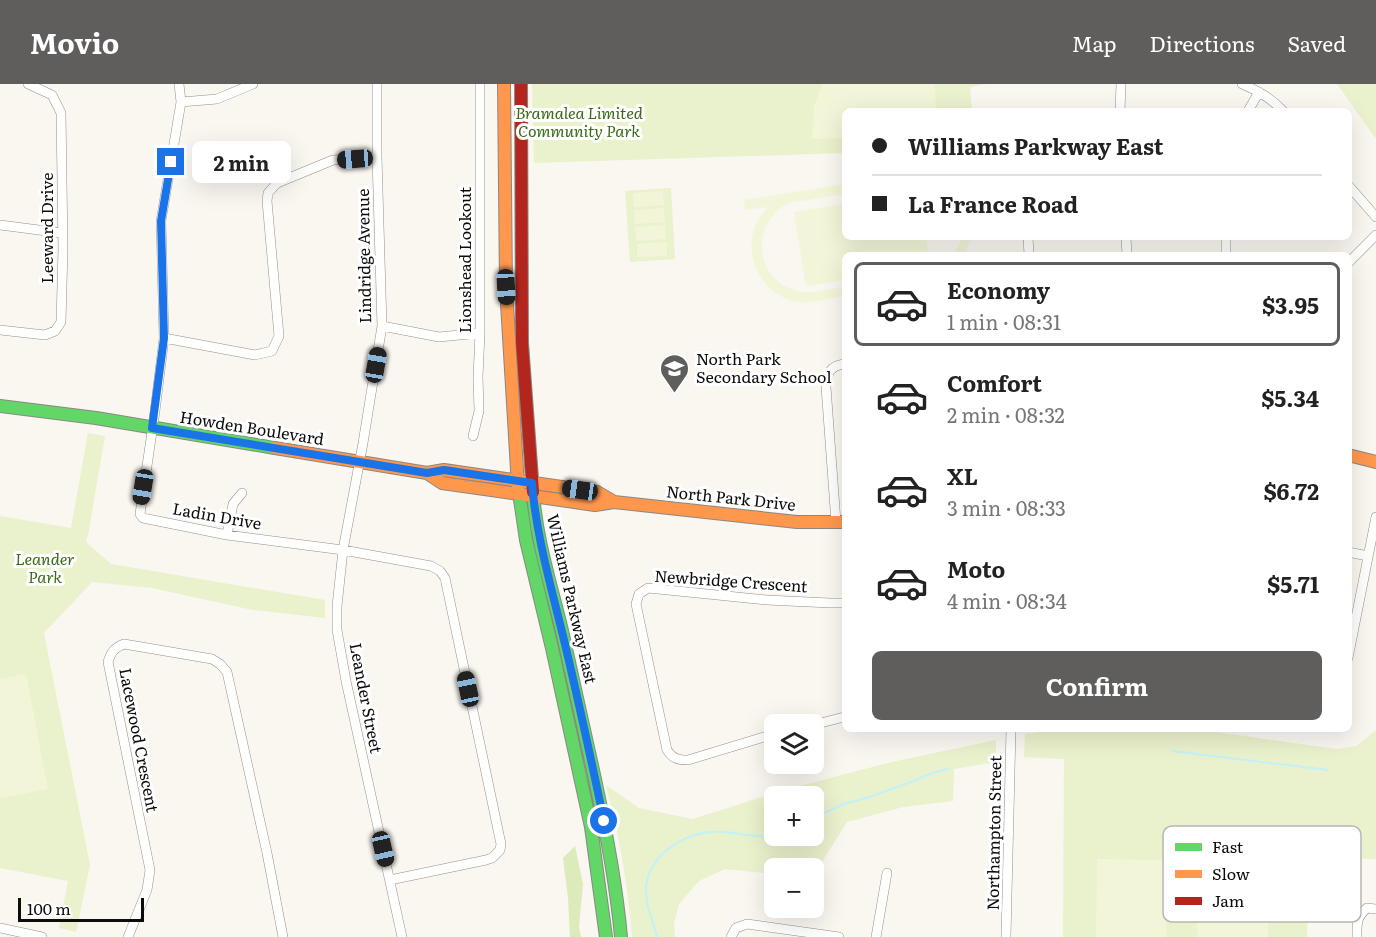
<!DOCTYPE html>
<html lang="en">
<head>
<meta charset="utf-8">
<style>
	body { margin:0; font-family:Literata,serif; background:#f2f2f2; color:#222; height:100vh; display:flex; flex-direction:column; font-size:22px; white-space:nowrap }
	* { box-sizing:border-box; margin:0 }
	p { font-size:20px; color:#767676 }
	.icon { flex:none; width:33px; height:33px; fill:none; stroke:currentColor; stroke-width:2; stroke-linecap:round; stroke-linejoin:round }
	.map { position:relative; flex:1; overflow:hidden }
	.panel { position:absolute; left:842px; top:168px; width:510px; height:480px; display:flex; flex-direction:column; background:#fff; border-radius:9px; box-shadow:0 6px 24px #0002 }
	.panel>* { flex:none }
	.guide { position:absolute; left:842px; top:24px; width:510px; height:132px; border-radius:9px; box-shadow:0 6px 24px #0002; display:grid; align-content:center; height:132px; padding:0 30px; background:#fff }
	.controls { position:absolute; left:764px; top:630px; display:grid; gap:12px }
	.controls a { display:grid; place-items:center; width:60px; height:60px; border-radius:9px; background:#fff; box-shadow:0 6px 24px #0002; font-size:30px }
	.scale { position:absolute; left:18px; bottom:15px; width:126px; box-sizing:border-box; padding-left:6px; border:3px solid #0c0c0c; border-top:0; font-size:16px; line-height:21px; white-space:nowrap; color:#0c0c0c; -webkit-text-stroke:4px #fff; paint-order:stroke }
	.end { position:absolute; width:27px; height:27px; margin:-14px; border:8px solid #1a73e8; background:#fff; box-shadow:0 0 0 3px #fff }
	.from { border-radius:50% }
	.bubble { position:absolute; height:42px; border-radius:9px; background:#fff; box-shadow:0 6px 24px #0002; font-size:20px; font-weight:700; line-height:42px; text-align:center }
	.car { position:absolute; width:18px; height:36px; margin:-18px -9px; border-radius:8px; box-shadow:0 0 4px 2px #0007; background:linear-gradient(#222 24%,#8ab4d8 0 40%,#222 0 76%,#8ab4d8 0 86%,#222 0) }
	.guide b { display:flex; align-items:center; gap:21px; height:57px; font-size:22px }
	.guide b+b { border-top:2px solid #e0e0e0 }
	.guide i { width:15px; height:15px; background:#222 }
	ul { padding:10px 0 0; list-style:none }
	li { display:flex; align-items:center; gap:18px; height:84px; margin:0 12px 9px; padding:0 18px; border:3px solid transparent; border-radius:9px }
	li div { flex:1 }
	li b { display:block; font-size:22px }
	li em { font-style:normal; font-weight:700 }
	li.selected { border-color:#5f5e5c }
	li>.icon { width:54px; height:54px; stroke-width:1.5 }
	.cta { display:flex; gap:12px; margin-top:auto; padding:12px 30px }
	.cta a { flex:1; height:69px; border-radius:9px; background:#5f5e5c; color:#fff; font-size:24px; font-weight:700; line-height:69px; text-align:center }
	header { display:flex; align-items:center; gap:36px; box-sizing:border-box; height:84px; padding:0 30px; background:#5f5e5c; color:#fff }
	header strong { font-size:28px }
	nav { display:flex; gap:33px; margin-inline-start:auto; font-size:21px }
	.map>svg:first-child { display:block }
	.green { fill:#eaf1cd; fill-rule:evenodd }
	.forest { fill:#ddeabb }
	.pitch { fill:#f3f5d8 }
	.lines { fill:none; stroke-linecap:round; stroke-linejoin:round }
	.stream { stroke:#c2f1f8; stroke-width:2 }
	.street-casing { stroke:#93918f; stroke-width:10 }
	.fast-casing { stroke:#8a8885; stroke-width:14 }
	.slow-casing { stroke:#8a8885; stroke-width:14 }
	.jam-casing { stroke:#8a8885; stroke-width:14 }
	.street { stroke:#fefefd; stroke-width:9 }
	.fast { stroke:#63d668; stroke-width:12 }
	.slow { stroke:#ff974d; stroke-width:12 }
	.jam { stroke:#b3261e; stroke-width:12 }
	.route { stroke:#1a73e8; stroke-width:8 }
	.labels { text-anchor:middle; stroke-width:6; stroke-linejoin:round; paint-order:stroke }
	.park-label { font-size:16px; font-style:italic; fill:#3a6a17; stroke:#fff }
	.street-label { font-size:16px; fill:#0c0c0c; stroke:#fff }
	.poi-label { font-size:16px; fill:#0c0c0c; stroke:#fff; text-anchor:start }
	.key { fill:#fff; stroke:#b6b6b6; stroke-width:1.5 }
	.key-label { font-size:16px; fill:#0c0c0c }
</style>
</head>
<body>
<header>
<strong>Movio</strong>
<nav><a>Map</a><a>Directions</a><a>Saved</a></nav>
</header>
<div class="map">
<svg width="1376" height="853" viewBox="0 0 1376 853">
	<rect width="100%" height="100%" fill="#faf6f0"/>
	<!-- green -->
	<path class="green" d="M532,0H986L970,3L972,27H844V69L534,79Z
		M1337,0H1376V55Z
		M671,104L675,175L630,178L625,107Z
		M88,349L105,352L88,451L86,458L111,480L325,516V534L253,526L152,504L92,498L44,549L90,781L76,848L59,844L68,797L0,784V432L71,444Z
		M1060,645H1194L1337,665L1357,662L1376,646V775L1309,773L1307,853H1063L1064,675L1024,673L1025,650Z
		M996,656V678L954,685L953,717L903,723L847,738L813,792V784H774V790L725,785L699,797L679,820L674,839L675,853H632C628,801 619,751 606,701L639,724L693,735L784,706L892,678ZM774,712H813V752H774Z"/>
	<!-- forest -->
	<path class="forest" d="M575,762L583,800L579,843L581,853H570L568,814L563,774Z"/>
	<!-- pitch -->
	<path class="pitch" d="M822,0H935L936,27H844V54L812,55L814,22Z
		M844,100V110C832,112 820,114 808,116C802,117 795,117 789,119C782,122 775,128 771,134C753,159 762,196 794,206C810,211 828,205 844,203V212C829,214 809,221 793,217C759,208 742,169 757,138C760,132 764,127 768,123L745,126L744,116Z
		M663,107L664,121L634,123L633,109Z
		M844,120V153H926L929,171H844V196L806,202L794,128Z
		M664,124L665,138L635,140L634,126Z
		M665,141L666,155L636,157L635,143Z
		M961,153H970L967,166L964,171H953L960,158Z
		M667,158V172L637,173V160Z
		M26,590L48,705L0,714V595Z
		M1097,775L1168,776L1166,853H1096Z
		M1198,802L1269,803L1268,853H1197Z"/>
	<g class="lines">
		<!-- stream -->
		<path class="stream" d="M1172,667L1328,686
			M813,734L844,720L869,713L911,698L932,689L948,685
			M657,853C654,838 646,824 646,808C645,774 680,751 711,748C732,746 754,755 775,752"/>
		<defs>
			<path id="street" d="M179,0L181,18L161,137L164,254L155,327L140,430L143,434L227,451L343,466L431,482L440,487L445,494L501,760L500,766L492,774L486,776L390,796
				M377,0V73L382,242L363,359L343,466L337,522V546L346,597L402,853
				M1242,0C1258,7 1271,14 1283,27
				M181,18L217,15L253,0
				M1120,27L1121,0
				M1248,27L1259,8
				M1348,101L1376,133
				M0,141L62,149
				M1028,153L1029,171
				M1126,153L1127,171
				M1226,153V171
				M1348,179L1376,151
				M382,242L439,253L480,249
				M0,246L45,251L55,247L61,238L63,165L61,29L52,11L28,0
				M164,254L255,271L272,267L279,252L267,117L268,109L277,99L333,76L377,73
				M473,352L479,327L478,293L480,249V0
				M836,438L826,303C827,289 830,282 844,280
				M227,451L233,420L242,409
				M1348,468L1368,472
				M1348,574L1376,433
				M813,641L844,633
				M774,650L688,676C678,676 673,675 667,666L636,520L639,510L648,504L767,516L830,519H844
				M0,844L42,853
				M128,853L147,806L150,786L108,578C111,568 114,564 124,560L212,575L220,580L227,588L267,769L283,853
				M731,853L736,844L747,840L839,853
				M876,853L887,789
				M1006,853L1011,645
				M1357,853C1357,839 1356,834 1367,824L1376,825"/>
			<path id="fast" d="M0,322L96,334L275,364
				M518,402L526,456L552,564L591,743L606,853
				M533,408C536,456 552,504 563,551C573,596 583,641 593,686C605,741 616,796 621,853"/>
			<path id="slow" d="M504,0L506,203L518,402
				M275,364L427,389L444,386L597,408L614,418
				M1348,371L1376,378
				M427,389L442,399L595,421L614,418L797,438H844"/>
			<path id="jam" d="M521,0L522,259L533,408"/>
		</defs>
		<!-- street casing -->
		<use href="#street" class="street-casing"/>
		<!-- fast casing -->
		<use href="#fast" class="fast-casing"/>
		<!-- slow casing -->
		<use href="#slow" class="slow-casing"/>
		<!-- jam casing -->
		<use href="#jam" class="jam-casing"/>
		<!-- street -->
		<use href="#street" class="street"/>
		<!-- fast -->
		<use href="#fast" class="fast"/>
		<!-- slow -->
		<use href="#slow" class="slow"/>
		<!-- jam -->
		<use href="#jam" class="jam"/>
	</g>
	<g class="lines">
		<!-- route -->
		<path class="route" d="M171,78L161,137L164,254L152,344L427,389L444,386L532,399C536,451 551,502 563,552C578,614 591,675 604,737"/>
	</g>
	<!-- icons -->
	<defs>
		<symbol id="school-pin" viewBox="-11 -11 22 30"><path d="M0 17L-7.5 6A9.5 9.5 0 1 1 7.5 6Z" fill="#5f5e5c" stroke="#fff"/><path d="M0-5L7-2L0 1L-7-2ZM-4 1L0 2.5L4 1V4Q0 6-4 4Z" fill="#fff"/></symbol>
	</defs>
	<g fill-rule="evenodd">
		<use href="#school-pin" x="658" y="268" width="33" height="45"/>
	</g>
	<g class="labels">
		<!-- park labels -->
		<g class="park-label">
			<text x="579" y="35">Bramalea Limited<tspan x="579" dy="18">Community Park</tspan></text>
			<text x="45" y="481">Leander<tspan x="45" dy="18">Park</tspan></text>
		</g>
		<!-- street labels -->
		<g class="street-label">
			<text transform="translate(47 144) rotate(-90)" y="6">Leeward Drive</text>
			<text transform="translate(364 172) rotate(-91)" y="6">Lindridge Avenue</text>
			<text transform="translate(465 176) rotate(-90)" y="6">Lionshead Lookout</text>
			<text transform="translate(252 344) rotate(9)" y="6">Howden Boulevard</text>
			<text transform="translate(731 414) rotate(6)" y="6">North Park Drive</text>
			<text transform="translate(217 432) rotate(10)" y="6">Ladin Drive</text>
			<text transform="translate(731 497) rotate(4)" y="6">Newbridge Crescent</text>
			<text transform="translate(572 515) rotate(77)" y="6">Williams Parkway East</text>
			<text transform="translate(366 614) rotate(79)" y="6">Leander Street</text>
			<text transform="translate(139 656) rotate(79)" y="6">Lacewood Crescent</text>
			<text transform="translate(994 749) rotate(-89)" y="6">Northampton Street</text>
		</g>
		<!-- poi labels -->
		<g class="poi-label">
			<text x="696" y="281">North Park<tspan x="696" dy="18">Secondary School</tspan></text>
		</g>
	</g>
	<!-- legend -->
	<rect x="1163" y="742" width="198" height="96" rx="9" class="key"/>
	<rect x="1175" y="759" width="27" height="8" fill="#63d668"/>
	<rect x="1175" y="786" width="27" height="8" fill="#ff974d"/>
	<rect x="1175" y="813" width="27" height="8" fill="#b3261e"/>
	<g class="key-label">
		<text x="1212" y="769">Fast</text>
		<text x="1212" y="796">Slow</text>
		<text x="1212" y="823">Jam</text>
	</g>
</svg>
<div class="controls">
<a><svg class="icon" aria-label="layers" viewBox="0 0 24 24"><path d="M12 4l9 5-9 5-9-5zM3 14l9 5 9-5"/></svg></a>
<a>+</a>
<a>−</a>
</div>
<div class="scale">100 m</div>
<i class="end from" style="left:604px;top:737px"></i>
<i class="end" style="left:171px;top:78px"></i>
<div class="bubble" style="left:192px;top:57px;width:99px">2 min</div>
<i class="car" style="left:355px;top:75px;rotate:266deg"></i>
<i class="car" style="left:506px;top:203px;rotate:177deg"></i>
<i class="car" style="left:376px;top:281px;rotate:10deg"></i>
<i class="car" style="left:143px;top:403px;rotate:189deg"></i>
<i class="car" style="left:580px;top:406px;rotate:278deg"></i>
<i class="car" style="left:468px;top:605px;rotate:348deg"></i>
<i class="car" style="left:383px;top:765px;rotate:167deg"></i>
<div class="guide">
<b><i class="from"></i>Williams Parkway East</b>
<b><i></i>La France Road</b>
</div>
<section class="panel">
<ul>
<li class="selected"><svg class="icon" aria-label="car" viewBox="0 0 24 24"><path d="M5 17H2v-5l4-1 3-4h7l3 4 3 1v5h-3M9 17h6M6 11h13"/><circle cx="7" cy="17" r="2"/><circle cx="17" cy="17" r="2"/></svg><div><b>Economy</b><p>1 min · 08:31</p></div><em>$3.95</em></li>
<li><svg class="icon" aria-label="car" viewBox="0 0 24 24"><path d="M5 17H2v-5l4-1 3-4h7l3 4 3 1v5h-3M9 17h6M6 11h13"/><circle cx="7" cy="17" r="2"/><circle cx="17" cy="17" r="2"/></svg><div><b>Comfort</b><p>2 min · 08:32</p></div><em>$5.34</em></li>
<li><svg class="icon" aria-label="car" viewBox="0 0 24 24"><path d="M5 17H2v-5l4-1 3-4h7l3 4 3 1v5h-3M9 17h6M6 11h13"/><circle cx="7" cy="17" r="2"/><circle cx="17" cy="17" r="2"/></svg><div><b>XL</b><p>3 min · 08:33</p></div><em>$6.72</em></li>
<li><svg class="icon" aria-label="car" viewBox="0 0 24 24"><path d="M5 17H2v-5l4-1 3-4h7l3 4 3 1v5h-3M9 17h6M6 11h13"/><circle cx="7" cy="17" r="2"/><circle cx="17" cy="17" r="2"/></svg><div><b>Moto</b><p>4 min · 08:34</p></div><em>$5.71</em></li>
</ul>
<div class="cta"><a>Confirm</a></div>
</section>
</div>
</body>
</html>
